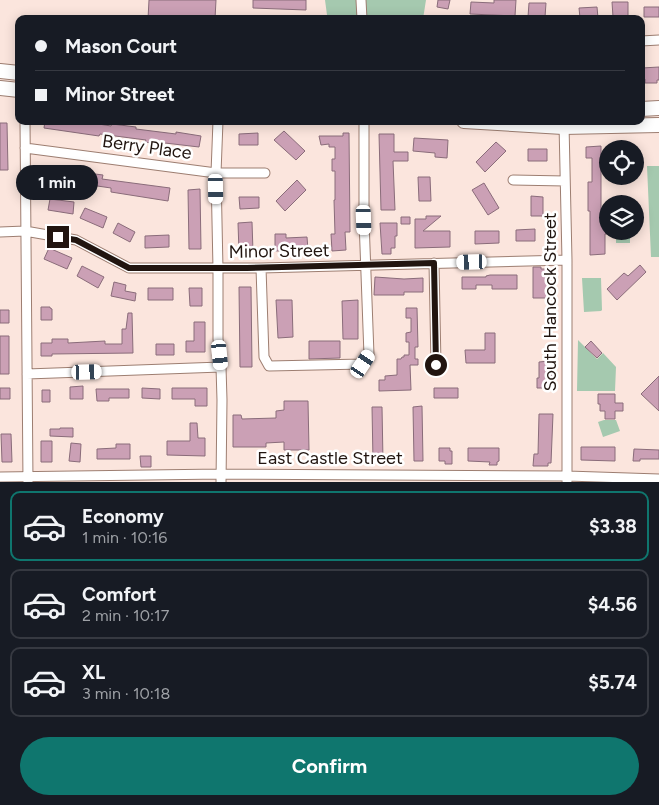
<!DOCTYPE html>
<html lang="en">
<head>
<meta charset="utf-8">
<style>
	body { margin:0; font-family:Figtree,sans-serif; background:#20242c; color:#f1f3f6; height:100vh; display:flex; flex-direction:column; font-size:19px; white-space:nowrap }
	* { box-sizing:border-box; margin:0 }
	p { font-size:16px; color:#9ea1a6 }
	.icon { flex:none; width:28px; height:28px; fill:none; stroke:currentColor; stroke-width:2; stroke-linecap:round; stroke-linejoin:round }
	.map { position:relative; height:482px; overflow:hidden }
	.side { display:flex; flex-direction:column; background:#171b24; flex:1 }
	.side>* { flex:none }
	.top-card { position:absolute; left:15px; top:15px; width:630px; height:110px; border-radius:10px; box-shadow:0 2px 12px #0003; display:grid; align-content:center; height:110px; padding:0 20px; background:#171b24 }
	.controls { position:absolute; left:599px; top:140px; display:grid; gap:10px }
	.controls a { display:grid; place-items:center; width:45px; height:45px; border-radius:50%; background:#171b24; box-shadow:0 2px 12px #0003; font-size:25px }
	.end { position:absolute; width:22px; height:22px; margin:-11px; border:6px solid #211510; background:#fff; box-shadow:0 0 0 2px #fff }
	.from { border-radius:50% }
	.bubble { position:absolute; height:35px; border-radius:18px; background:#171b24; box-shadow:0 2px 12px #0003; font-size:16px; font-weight:700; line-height:35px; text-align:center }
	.car { position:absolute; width:15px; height:30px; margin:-15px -8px; border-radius:6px; box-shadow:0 0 4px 1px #0007; background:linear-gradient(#fff 24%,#345 0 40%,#fff 0 76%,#345 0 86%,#fff 0) }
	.top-card b { display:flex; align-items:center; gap:18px; height:48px; font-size:19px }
	.top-card b+b { border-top:1px solid #363941 }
	.top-card i { width:12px; height:12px; background:#f1f3f6 }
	ul { padding:9px 0 0; list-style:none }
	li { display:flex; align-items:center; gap:15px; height:70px; margin:0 10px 8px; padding:0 10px; border:2px solid #363941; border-radius:10px }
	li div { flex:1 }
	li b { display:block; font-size:19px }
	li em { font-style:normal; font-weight:700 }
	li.active { border-color:#0f766e }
	li>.icon { width:45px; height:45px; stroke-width:1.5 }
	.action { display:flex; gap:10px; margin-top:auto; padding:10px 20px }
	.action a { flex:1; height:58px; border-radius:30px; background:#0f766e; color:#fff; font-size:20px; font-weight:700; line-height:58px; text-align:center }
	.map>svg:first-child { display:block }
	.green { fill:#a5c9af }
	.building { fill:#cba0b5; stroke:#8a6c7a }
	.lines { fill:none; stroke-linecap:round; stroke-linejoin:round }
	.minor-casing { stroke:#9d7e71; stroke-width:11 }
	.primary-casing { stroke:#9d7e71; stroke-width:16 }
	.minor { stroke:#fff; stroke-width:9 }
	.primary { stroke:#fff; stroke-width:14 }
	.route { stroke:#211510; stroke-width:6 }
	.labels { text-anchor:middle; stroke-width:5; stroke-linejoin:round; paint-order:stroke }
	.street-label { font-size:18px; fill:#211510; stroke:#fff }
</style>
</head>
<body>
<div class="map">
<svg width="659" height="483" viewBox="0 0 659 483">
	<rect width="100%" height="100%" fill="#fbe5dd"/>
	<!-- green -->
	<path class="green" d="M325,0H426L423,19H350L327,15Z
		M647,166H659V257H651Z
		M616,231H630V243H616Z
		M582,278H601L602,310L601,311L584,312Z
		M578,340L597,359L603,353L616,367L615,391H577Z
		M604,420H616L620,431L603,437L598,422Z"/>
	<!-- building -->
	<path class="building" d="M149,0H216L215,19H148Z
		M253,0H306V10L253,8Z
		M438,0H450L448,9L437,7Z
		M494,0H516L515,16L470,14L471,2L494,3Z
		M612,2H628V17H613Z
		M529,3H546L545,17H528Z
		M597,7L598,18H580L579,8Z
		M644,7H659V17H644Z
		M659,67V80H657V83H645V79H643L642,68Z
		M45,121H80L111,126L112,124L136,127V129L176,134V132L201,136L199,147L165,143L164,145L145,142L146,140L100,134L99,136L44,128Z
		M0,123H7L8,170H0Z
		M284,131L305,151L296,160L274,140Z
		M258,133V145H239V134Z
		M343,133H349L350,232H345L346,250L332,251L331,234H335L334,200H335V171H332V159H335V147H329V144L321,145L319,136H343Z
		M379,134H394V152H408V161H393L395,210H381Z
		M414,138L448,140L447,158L435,157V153L413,151Z
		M496,142L506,151L485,172L476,162Z
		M601,146V221H608V234H605V254L590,255V211H588V182H592V158H586V147Z
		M528,149H547V161H528Z
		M46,167L65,170L63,181L44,179Z
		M79,172L103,175L102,179L170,188L168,201L111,192V188L77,183Z
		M418,177H430L431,201H419Z
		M297,180L306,190L285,211L276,201Z
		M484,183L499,208L488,215L472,190Z
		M200,189L201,249H189L188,190Z
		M531,196L543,197V216H531Z
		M239,197H259V208L240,209Z
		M50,199L74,202L73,214L48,210Z
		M85,208L107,217L103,228L80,218Z
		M426,216H441L423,231H450V247L415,248V219H426Z
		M401,217H410V224H401Z
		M252,222L253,252H239L238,223Z
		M118,223L135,232L130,242L113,233Z
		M380,223H397V236H395V248H391V254H382Z
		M535,229V241H516V230Z
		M475,231H499V243L475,244Z
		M275,234H286V238L307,237L308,250L275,251Z
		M169,235V247L145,248V236Z
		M49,248L72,258L67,269L44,259Z
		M640,265L646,272L617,300L607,289L624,273L628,276Z
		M82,266L104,277L98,288L77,276Z
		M533,267H541V269H552V277H550V295H548V298H533Z
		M490,275H517V289H492V285H476V289H462V277H486V276Z
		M375,277L404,279L423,278V292H404V295H374Z
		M114,282L126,285L125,291L136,293L135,301L111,296Z
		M239,287H251L252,367H240Z
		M148,288H173V300H148Z
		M189,288H202V306H190Z
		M276,300H292L293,337L278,338Z
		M358,300V339H343L342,301Z
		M41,307H50V308L52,309V320H41Z
		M406,308H417L418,347H415V359H418V365H410L411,390L379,391V380H385V376L397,375V359H401L402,357H404V355H409V342H406V333L411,332V318H406Z
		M0,310H9V323H0Z
		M128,313H132L133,353L52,354V356H41V343H52V339H68V343L105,341V344H122V329H126Z
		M194,322H205V352H186V341H194Z
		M485,333H495V363H466L465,350H485Z
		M0,336H9V374H0Z
		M309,341H340V358L309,359Z
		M591,341L602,353L597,358L585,347Z
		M156,344H174V355H156Z
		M549,361V363H552V388H537V378H539V362Z
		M659,376V411L641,394Z
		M83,386V399H70V387Z
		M0,388H10V399H0Z
		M142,388L160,389V399L142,398Z
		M172,388H207V406H195V399H172Z
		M434,388H458V398H434Z
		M96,389H129V398H109V401H97Z
		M42,390H50V402H42Z
		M598,394H615V403H623V411H615V419H605V411H600V404H598Z
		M284,401H308L309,450H284V442L266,443V447H233V415H241L242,419L276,418V411L284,410Z
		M422,406L423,461H414L413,407Z
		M372,407H382L383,461H373Z
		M539,414H553L551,463H548V466H533L534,454H538Z
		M190,423H197L198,438H205V456L167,455V441H190Z
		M60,428H73V437L50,436V429H60Z
		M1,434H11L12,462H2Z
		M41,441H52V462H41Z
		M71,443L81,444L80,462L69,461Z
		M116,444H130V459H97V449L116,448Z
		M581,447H615V461L581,460Z
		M439,448H450V451H452V464H445V461H439Z
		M468,448H499V461L497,462V465H489L490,462L468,461Z
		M634,449L659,450V459H640V461H633Z
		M140,456H151V467H141Z"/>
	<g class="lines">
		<defs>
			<path id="minor" d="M361,0L362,19
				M641,41L659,40
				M25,121L28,482
				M218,121L216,173L218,269V339L221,367L222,400L221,483
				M564,124L567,260V481
				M25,148L216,173H265
				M513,180L565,181
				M0,232L25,231L76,240L129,268H261L567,260
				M434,263L436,365
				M261,268L264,357L269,366L363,364L369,355L364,220V121
				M27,374L221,367
				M0,477L221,474L567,476L659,479"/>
			<path id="primary" d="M0,71L19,73
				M0,88L19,90
				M641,109L659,108
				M464,121L563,127L659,125"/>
		</defs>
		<!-- minor casing -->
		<use href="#minor" class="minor-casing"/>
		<!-- primary casing -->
		<use href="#primary" class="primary-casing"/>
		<!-- minor -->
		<use href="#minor" class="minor"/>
		<!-- primary -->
		<use href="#primary" class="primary"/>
	</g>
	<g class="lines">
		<!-- route -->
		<path class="route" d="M58,237L76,240L129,268H247L434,263L436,365"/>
	</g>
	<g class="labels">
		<!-- street labels -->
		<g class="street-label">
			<text transform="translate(147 147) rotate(8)" y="6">Berry Place</text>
			<text transform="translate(279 251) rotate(-1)" y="6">Minor Street</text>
			<text transform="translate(550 302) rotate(-90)" y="6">South Hancock Street</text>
			<text x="330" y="464">East Castle Street</text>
		</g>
	</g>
</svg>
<div class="controls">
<a><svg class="icon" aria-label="locate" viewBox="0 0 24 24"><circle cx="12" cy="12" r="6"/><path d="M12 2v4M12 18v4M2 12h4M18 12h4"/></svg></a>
<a><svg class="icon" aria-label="layers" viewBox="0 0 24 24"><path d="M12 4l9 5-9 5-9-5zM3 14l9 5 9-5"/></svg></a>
</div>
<i class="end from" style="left:436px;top:365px"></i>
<i class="end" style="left:58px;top:237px"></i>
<div class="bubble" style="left:16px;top:165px;width:82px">1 min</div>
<i class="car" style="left:216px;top:189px;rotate:179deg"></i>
<i class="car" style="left:364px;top:220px;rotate:178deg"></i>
<i class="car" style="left:472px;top:262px;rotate:268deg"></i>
<i class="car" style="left:220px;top:355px;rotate:174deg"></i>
<i class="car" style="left:363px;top:364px;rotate:34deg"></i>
<i class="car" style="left:87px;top:372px;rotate:88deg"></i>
<div class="top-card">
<b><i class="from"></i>Mason Court</b>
<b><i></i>Minor Street</b>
</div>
</div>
<section class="side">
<ul>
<li class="active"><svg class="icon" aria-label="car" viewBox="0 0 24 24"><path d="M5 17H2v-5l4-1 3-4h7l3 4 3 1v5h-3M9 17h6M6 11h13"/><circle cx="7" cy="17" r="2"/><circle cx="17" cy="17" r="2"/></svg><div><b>Economy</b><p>1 min · 10:16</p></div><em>$3.38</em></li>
<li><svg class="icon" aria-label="car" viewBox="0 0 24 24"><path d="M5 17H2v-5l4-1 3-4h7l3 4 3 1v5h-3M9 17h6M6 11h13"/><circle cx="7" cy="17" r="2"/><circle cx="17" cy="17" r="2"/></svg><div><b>Comfort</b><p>2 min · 10:17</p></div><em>$4.56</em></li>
<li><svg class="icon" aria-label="car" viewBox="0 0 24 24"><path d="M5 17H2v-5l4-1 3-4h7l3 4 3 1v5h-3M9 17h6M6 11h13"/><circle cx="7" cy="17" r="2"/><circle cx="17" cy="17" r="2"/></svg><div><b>XL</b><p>3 min · 10:18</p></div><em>$5.74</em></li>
</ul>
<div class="action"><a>Confirm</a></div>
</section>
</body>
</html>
